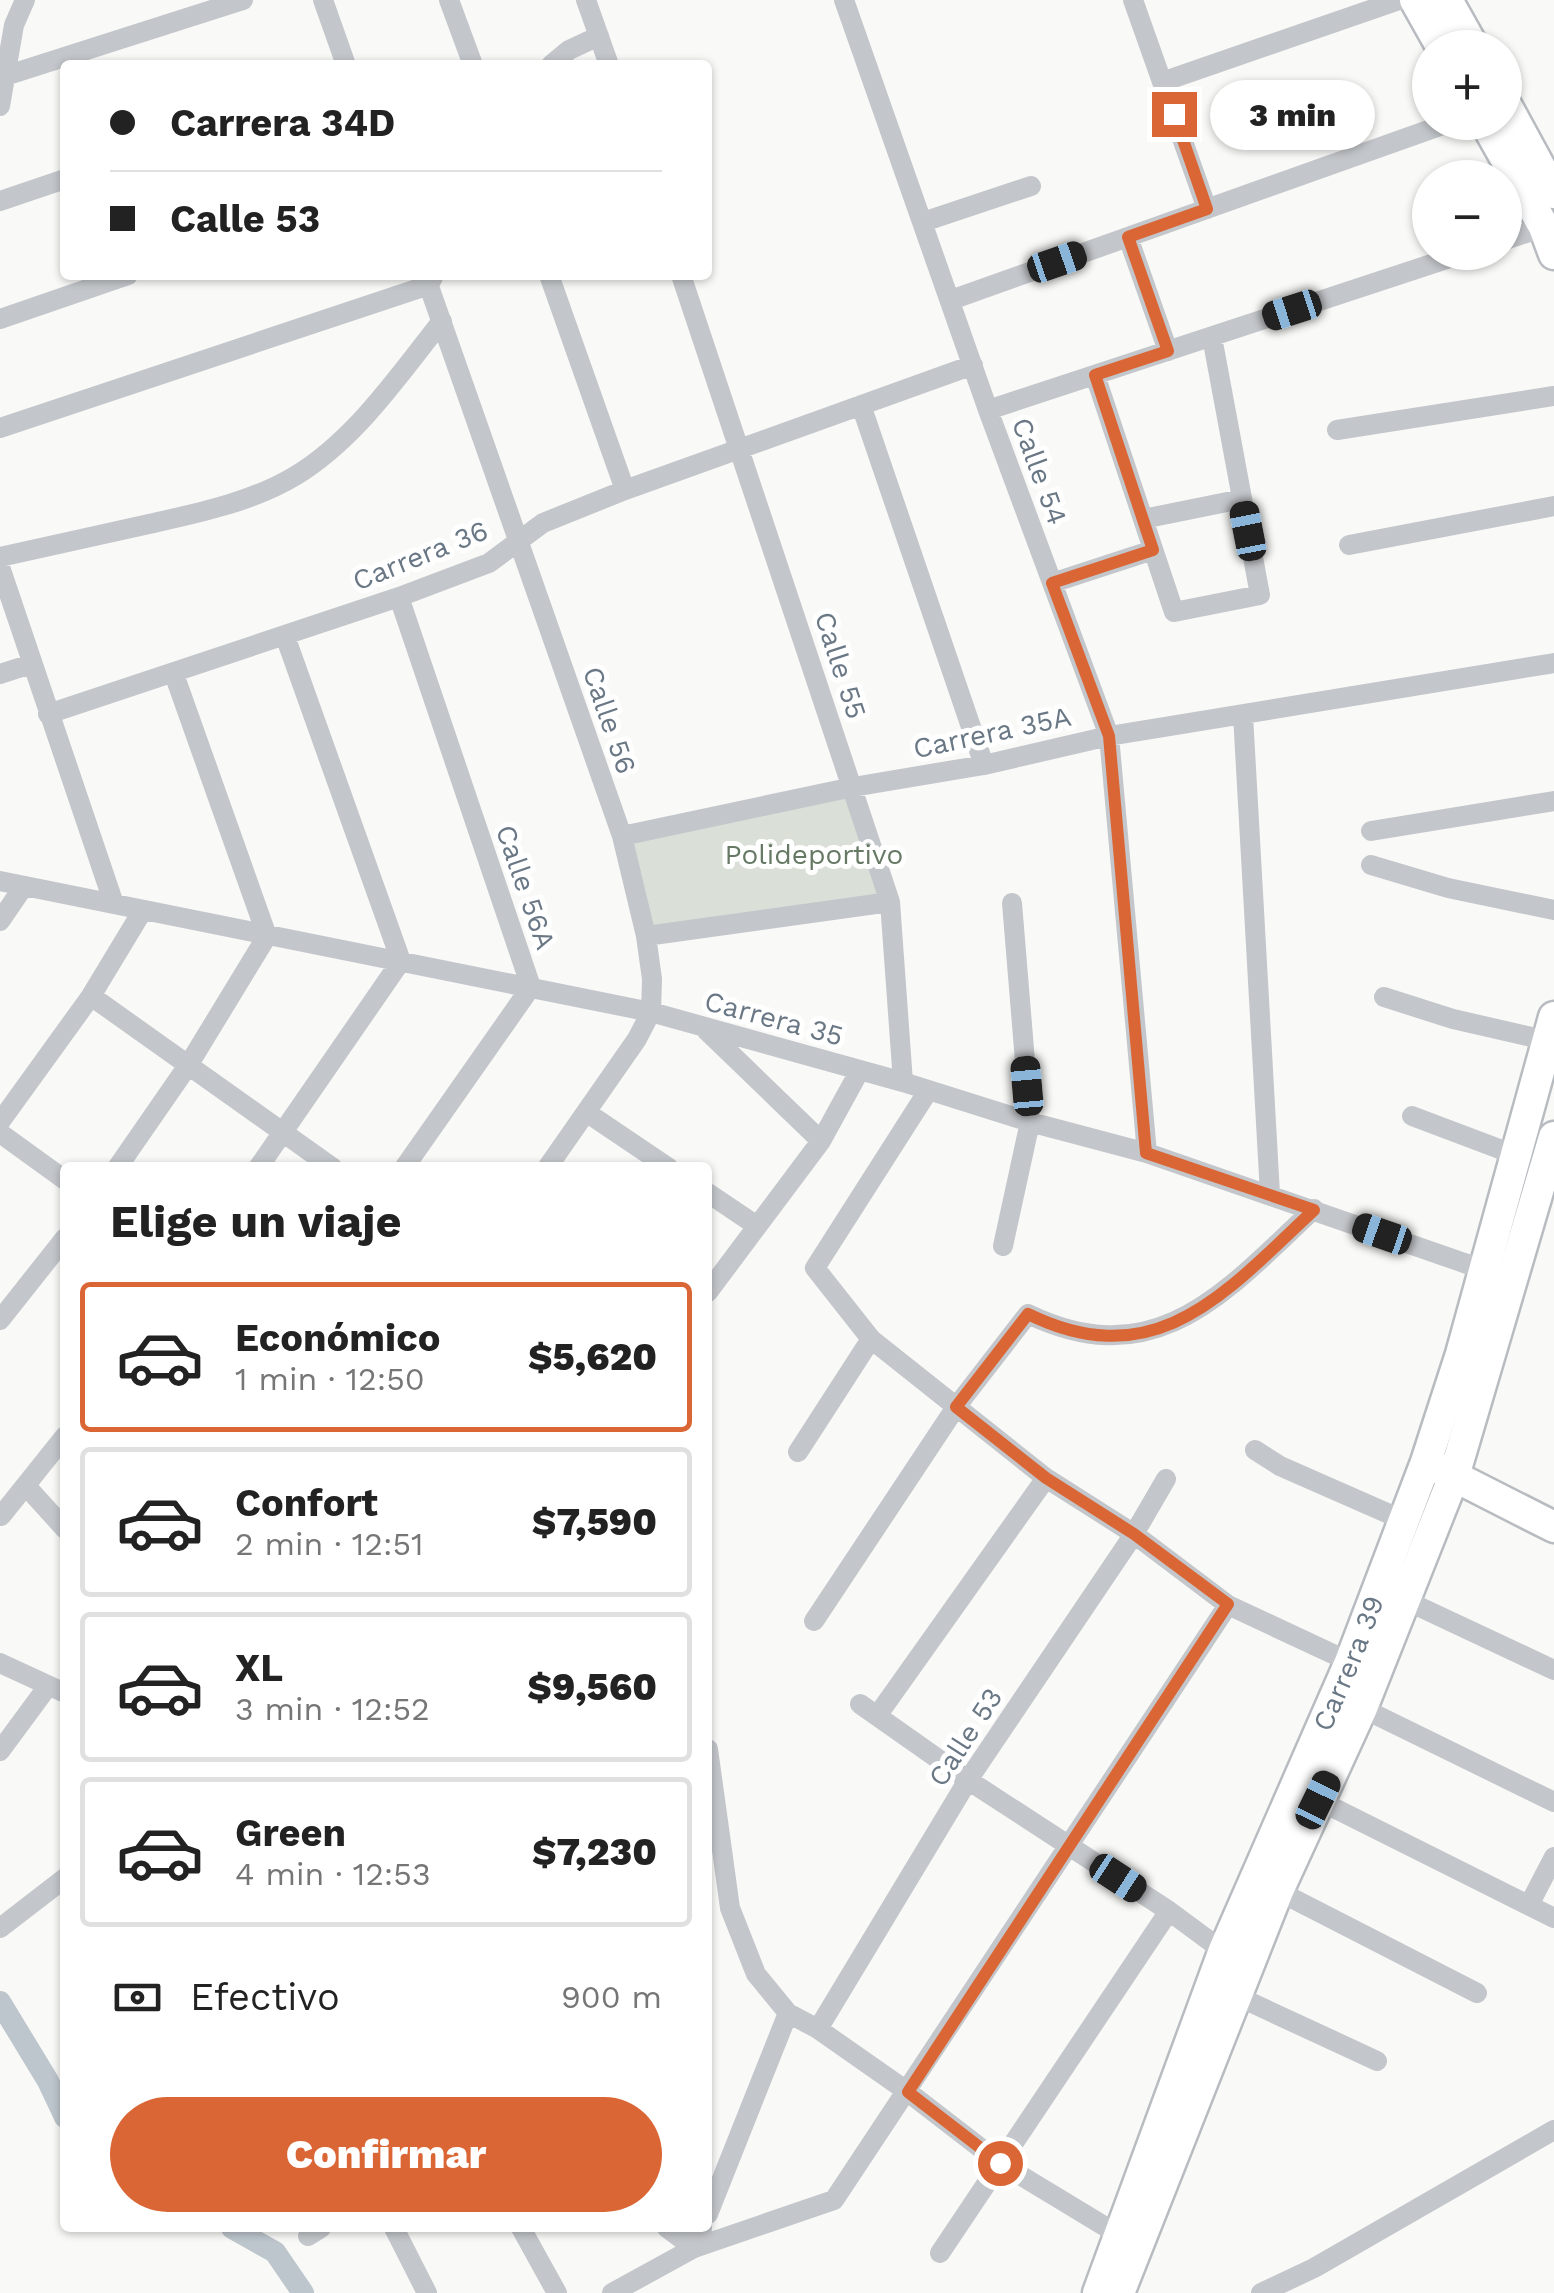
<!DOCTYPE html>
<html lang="es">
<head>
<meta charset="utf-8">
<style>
	body { margin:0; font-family:"Work Sans",sans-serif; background:#f6f6f6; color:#222; height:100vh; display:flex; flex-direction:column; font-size:38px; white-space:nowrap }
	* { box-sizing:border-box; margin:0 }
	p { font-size:32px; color:#767676 }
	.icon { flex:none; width:55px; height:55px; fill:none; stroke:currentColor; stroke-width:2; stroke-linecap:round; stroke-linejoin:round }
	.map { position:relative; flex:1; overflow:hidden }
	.details { position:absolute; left:60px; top:1162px; width:652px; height:1070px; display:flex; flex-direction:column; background:#fff; border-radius:10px; box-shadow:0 2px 8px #0004 }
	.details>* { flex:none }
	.hud { position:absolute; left:60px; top:60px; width:652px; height:220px; border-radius:10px; box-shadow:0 2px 8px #0004; display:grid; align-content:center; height:220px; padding:0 50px; background:#fff }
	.tools { position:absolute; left:1412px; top:30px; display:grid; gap:20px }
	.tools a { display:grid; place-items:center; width:110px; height:110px; border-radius:50%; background:#fff; box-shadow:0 2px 8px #0004; font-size:50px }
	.end { position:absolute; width:45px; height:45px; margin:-22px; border:12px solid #db6635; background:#fff; box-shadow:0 0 0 5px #fff }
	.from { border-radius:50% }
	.bubble { position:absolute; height:70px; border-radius:35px; background:#fff; box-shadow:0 2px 8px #0004; font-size:32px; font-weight:800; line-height:70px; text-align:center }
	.car { position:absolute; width:30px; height:60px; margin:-30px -15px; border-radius:12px; box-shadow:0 0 8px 2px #0007; background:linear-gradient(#222 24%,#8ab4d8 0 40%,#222 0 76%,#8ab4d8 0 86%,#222 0) }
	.hud b { display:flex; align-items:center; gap:35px; height:95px; font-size:38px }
	.hud b+b { border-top:2px solid #e0e0e0 }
	.hud i { width:25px; height:25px; background:#222 }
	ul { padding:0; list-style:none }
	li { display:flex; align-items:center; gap:30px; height:150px; margin:0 20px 15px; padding:0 30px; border:5px solid #e0e0e0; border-radius:10px }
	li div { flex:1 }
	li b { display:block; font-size:38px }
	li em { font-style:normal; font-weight:800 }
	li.selected { border-color:#db6635 }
	li>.icon { width:90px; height:90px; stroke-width:1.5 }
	h2 { padding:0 50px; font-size:45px; line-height:120px }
	.pay { display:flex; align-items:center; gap:25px; height:110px; padding:0 50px; font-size:38px }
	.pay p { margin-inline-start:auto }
	.cta { display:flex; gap:20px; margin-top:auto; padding:20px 50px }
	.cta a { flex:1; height:115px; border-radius:60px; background:#db6635; color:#fff; font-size:40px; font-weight:800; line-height:115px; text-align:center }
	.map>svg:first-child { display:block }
	.green { fill:#dae0d8 }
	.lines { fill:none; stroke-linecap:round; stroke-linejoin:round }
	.canal { stroke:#bdc6cc; stroke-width:22 }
	.secondary-casing { stroke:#b8bcc0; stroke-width:35 }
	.minor { stroke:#c3c6ca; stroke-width:20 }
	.secondary { stroke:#fff; stroke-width:30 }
	.route { stroke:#db6635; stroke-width:12 }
	.labels { text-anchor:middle; stroke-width:10; stroke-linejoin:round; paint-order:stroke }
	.street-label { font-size:28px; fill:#6a7886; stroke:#fff }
	.park-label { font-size:28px; fill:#667964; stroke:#fff }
</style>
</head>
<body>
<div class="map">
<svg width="1554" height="2293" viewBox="0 0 1554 2293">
	<rect width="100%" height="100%" fill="#f9f9f7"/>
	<!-- green -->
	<path class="green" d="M853,787L890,902L646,936L622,836Z"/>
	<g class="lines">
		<!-- canal -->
		<path class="canal" d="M0,2002L48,2081L65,2117
			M232,2228L275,2252L303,2293"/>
		<defs>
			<g id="secondary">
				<path d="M1415,0L1442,48"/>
				<path d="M1447,0L1474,48"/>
				<path d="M1505,103L1554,193"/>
				<path d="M1485,122L1544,227L1554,254"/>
				<path d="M1436,1467L1554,1527"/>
				<path id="s1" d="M1098,2293L1224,1950L1350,1662L1426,1462L1461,1354L1554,1017"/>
				<path d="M1119,2293L1278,1891L1362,1708L1454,1476L1554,1137"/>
			</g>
		</defs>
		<!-- secondary casing -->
		<use href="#secondary" class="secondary-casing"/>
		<!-- minor -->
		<path class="minor" d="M323,0L346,65
			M449,0L473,65
			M586,0L609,65
			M844,0L988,410L1109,736L1147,1153
			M1133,0L1207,209
			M551,65L569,50L599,36
			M5,76L243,0
			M1162,82L1399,0
			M0,106L14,25L25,0
			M0,201L65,179
			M923,222L1031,186
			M1128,237L1168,351
			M1505,240L1544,227
			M425,275L622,836L646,936L652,979L651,1012L637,1039L547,1168
			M549,275L625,490
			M681,275L890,902L903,1082
			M951,300L1451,122
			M0,319L128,275
			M1095,375L1174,612L1260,595L1212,337
			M861,405L984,765
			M988,410L1468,252
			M0,428L429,285L434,275
			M1337,430L1554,396
			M1143,519L1242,499
			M1349,545L1554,506
			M0,557C50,546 100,535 149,524C198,513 252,502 295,476C356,439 398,376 442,321
			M0,567L114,904
			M1052,583L1153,550
			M399,597L531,987L404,1168
			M0,674L31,664
			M48,714L399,597L489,563L543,523L625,490L973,365
			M1243,715L1270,1194
			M1371,831L1554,801
			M622,836L853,787L984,765L1109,736L1554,663
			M1371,865L1448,888L1554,910
			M0,881L651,1012L903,1082L1030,1122L1147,1153L1493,1273
			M0,921L24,886
			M646,936L890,902
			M91,996L333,1168
			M1384,997L1453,1019L1549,1041
			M705,1029L821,1141
			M928,1091L815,1268L871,1339L1046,1478L1134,1534L1228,1605L1350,1662
			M586,1112L669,1168
			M1412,1116L1518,1156
			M0,1122L91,996L143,910
			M0,1133L65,1180
			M117,1168L189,1064L267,936L174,674
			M258,1168L401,961L285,636
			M708,1193L757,1226
			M1003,1246L1030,1122L1012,903
			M708,1292L821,1141L860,1070
			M0,1320L65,1238
			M1255,1450L1280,1466L1405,1521
			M798,1452L871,1339
			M27,1487L65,1529
			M1,1516L65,1436
			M1407,1601L1554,1670
			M814,1621L956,1407L1028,1314C1157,1376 1226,1291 1314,1209
			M0,1663L65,1693
			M860,1704L968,1780L1169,1911L1230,1956
			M1362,1708L1554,1802
			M877,1716L1046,1478
			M708,1749L730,1908L756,1974L788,2013L818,2029L908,2092L1000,2163L1119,2235
			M0,1751L48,1686
			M1318,1800L1554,1918
			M1278,1891L1477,1993
			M1530,1903L1554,1857
			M0,1928L65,1878
			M1226,1991L1377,2061
			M818,2029L968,1780L1134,1534L1166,1479
			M708,2214L788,2013
			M394,2228L427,2293
			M521,2228L557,2293
			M667,2228L694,2248L702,2228
			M308,2236L321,2228
			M940,2253L1169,1911
			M612,2293L694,2248L834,2200L1228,1605
			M1261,2293L1314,2268L1554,2130"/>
		<!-- secondary -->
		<use href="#secondary" class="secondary"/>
	</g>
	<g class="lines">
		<!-- route -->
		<path class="route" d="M1000,2163L908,2092L1228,1604L1134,1534L1046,1478L956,1407L1028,1314C1157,1377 1226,1292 1314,1210L1146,1153L1109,736L1052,583L1153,550L1095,375L1168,351L1128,237L1207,209L1174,114"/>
	</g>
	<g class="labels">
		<!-- street labels -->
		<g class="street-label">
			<text transform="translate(1040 471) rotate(70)" y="10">Calle 54</text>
			<text transform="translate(420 555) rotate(-22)" y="10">Carrera 36</text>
			<text transform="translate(841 665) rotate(72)" y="10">Calle 55</text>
			<text transform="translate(610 720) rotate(71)" y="10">Calle 56</text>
			<text transform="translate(992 732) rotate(-12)" y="10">Carrera 35A</text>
			<text transform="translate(526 887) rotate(71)" y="10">Calle 56A</text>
			<text transform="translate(774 1018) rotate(15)" y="10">Carrera 35</text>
			<text dy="10" stroke="none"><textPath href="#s1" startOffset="678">Carrera 39</textPath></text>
			<text transform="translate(965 1737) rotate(-57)" y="10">Calle 53</text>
		</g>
		<!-- park labels -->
		<g class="park-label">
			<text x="814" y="864">Polideportivo</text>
		</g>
	</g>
</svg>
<div class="tools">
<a>+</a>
<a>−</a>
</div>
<i class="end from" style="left:1000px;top:2163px"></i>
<i class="end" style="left:1174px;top:114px"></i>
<div class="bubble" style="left:1210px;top:80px;width:165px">3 min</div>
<i class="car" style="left:1057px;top:262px;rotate:71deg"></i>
<i class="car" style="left:1292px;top:310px;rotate:252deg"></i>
<i class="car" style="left:1248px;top:531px;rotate:349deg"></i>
<i class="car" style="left:1027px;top:1086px;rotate:355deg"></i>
<i class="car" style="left:1382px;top:1234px;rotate:289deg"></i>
<i class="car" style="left:1318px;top:1800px;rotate:26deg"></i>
<i class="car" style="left:1118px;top:1878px;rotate:123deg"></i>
<div class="hud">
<b><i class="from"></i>Carrera 34D</b>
<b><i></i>Calle 53</b>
</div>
<section class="details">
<h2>Elige un viaje</h2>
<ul>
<li class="selected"><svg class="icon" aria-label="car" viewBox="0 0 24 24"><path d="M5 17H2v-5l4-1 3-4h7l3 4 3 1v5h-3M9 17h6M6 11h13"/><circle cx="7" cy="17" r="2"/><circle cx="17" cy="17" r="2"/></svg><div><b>Económico</b><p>1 min · 12:50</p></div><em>$5,620</em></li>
<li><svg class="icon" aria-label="car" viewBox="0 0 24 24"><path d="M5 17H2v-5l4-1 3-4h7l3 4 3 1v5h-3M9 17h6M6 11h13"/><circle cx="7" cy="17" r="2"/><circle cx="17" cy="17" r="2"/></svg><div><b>Confort</b><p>2 min · 12:51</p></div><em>$7,590</em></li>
<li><svg class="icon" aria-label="car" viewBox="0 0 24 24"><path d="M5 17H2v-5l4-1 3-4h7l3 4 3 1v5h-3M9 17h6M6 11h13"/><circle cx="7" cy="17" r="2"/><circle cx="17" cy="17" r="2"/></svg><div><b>XL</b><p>3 min · 12:52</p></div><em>$9,560</em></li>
<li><svg class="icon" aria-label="car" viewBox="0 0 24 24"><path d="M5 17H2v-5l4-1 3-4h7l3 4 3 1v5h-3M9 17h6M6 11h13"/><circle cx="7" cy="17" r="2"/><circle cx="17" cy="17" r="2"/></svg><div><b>Green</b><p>4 min · 12:53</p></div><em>$7,230</em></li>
</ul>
<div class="pay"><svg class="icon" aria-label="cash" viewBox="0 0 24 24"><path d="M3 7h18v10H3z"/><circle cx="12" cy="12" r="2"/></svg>Efectivo<p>900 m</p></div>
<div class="cta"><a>Confirmar</a></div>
</section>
</div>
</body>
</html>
